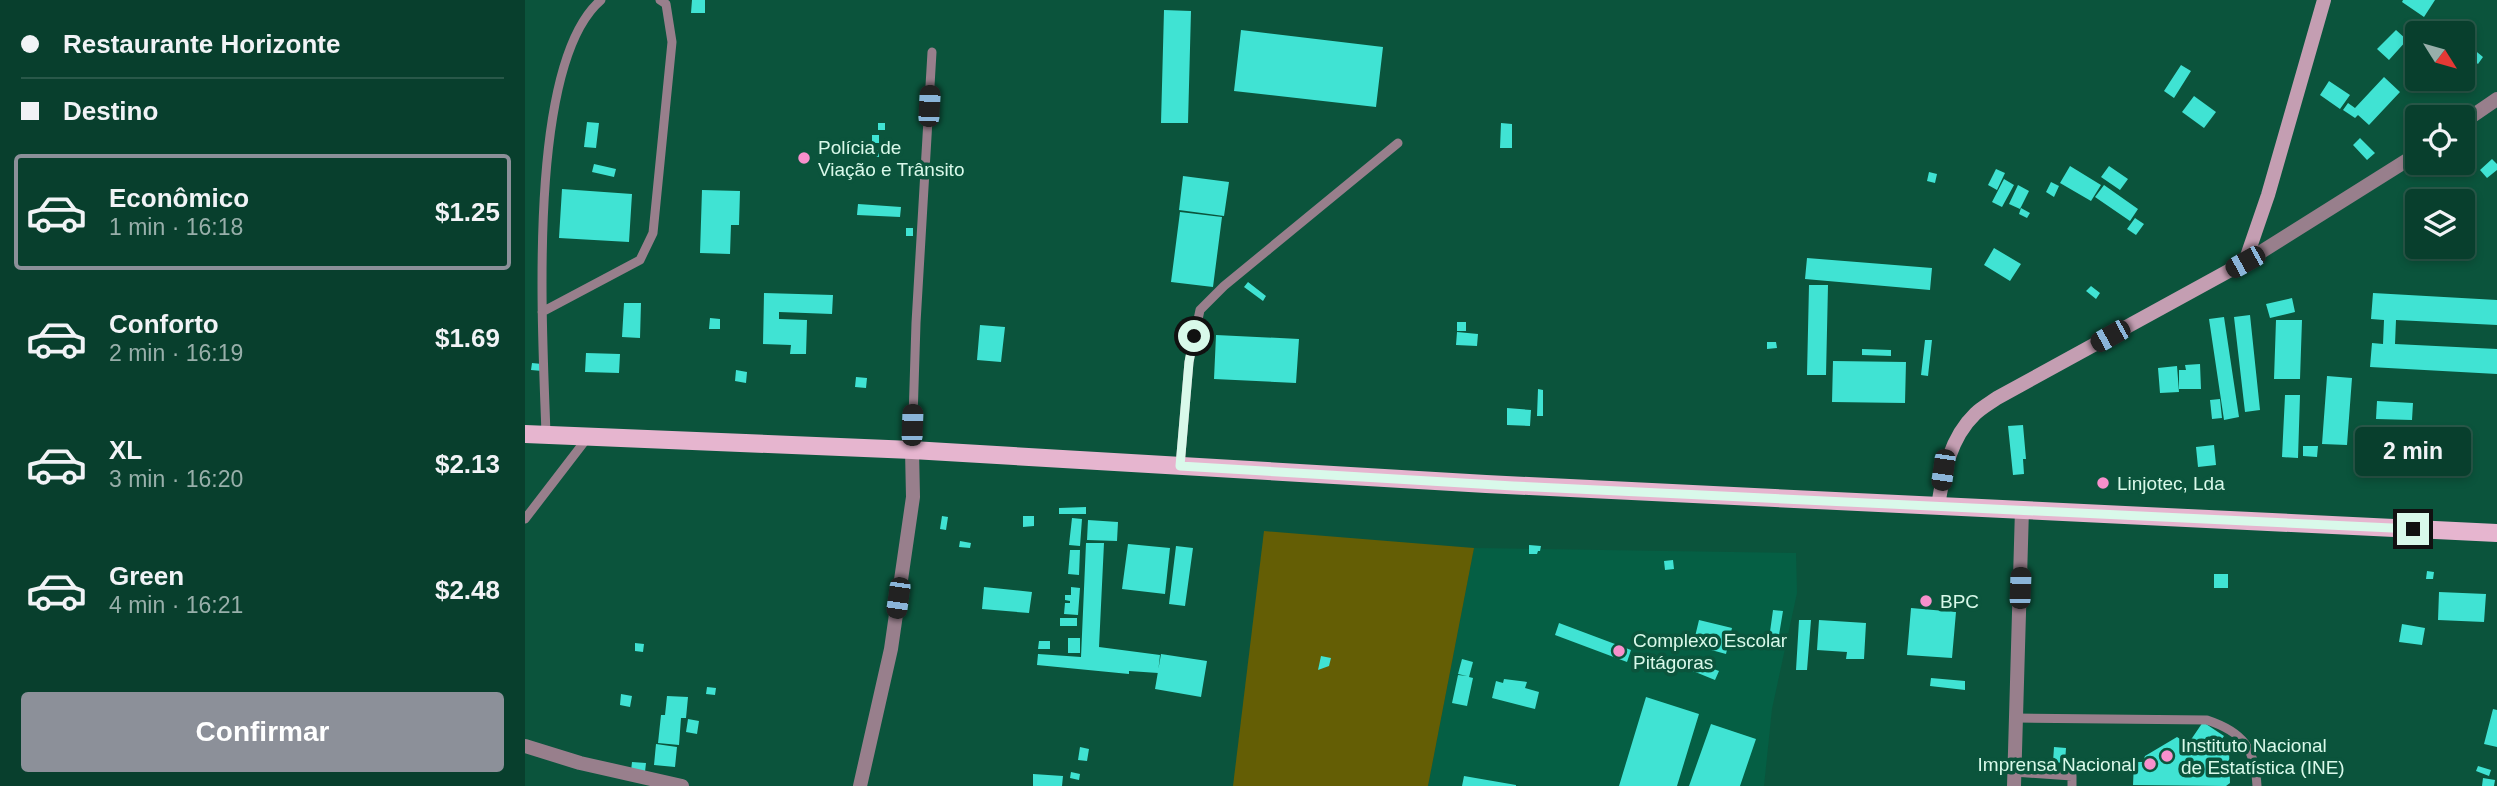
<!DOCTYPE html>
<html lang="pt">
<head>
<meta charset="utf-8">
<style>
	body { margin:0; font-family:Arial,sans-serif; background:#164a39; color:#f1f3f6; height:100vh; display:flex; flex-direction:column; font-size:26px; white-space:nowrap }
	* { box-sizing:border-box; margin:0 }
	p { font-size:23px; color:#98afaa }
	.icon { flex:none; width:38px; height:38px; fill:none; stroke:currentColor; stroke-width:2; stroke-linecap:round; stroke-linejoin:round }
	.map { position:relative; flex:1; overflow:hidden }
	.drawer { display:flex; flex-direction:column; background:#083f2d; width:525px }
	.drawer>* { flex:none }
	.guide { display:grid; align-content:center; height:154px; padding:0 21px; background:#083f2d }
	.needle { width:46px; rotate:127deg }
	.fabs { position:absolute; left:1880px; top:21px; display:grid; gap:14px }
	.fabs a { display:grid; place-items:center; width:70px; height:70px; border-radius:7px; background:#083f2d; box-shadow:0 4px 10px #0003,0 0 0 2px #295849; font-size:35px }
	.end { position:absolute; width:32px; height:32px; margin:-16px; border:9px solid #d9f9ea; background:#111; box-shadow:0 0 0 4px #111 }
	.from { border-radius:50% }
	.bubble { position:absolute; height:49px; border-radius:7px; background:#083f2d; box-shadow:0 4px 10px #0003,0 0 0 2px #295849; font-size:23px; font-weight:600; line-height:49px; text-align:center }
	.car { position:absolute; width:21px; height:42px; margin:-21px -10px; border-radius:9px; box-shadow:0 0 5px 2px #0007; background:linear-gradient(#222 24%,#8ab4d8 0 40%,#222 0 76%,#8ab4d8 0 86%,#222 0) }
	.guide b { display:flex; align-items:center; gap:24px; height:66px; font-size:26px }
	.guide b+b { border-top:2px solid #295849 }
	.guide i { width:18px; height:18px; background:#f1f3f6 }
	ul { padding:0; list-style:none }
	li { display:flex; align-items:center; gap:21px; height:116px; margin:0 14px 10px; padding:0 7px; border:4px solid transparent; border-radius:7px }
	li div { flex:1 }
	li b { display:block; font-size:26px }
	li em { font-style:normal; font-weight:600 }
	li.on { border-color:#8c9099 }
	li>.icon { width:63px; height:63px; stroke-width:1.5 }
	.primary-button { display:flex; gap:14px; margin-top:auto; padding:14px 21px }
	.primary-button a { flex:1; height:80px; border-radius:7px; background:#8c9099; color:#fff; font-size:28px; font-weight:600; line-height:80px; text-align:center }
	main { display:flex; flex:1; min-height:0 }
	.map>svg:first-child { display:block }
	.built { fill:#055f44 }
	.green { fill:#645e05 }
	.building { fill:#40e3d3 }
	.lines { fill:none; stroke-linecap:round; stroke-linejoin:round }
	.lane { stroke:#987f8c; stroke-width:9 }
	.street { stroke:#987f8c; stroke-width:14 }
	.secondary { stroke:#c49eb2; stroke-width:14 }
	.primary { stroke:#e6b5cf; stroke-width:18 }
	.route { stroke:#d9f9ea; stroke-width:9 }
	.poi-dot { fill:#f890cc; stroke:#0b543c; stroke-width:2.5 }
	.labels { text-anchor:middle; stroke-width:7; stroke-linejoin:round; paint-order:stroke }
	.poi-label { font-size:19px; fill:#d9f9ea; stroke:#0b543c; text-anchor:start }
</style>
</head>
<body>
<main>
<section class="drawer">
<div class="guide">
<b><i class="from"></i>Restaurante Horizonte</b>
<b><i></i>Destino</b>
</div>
<ul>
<li class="on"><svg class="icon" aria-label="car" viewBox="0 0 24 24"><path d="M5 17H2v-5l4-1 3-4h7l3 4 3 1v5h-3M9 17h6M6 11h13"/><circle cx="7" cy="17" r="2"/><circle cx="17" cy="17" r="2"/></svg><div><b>Econômico</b><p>1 min · 16:18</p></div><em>$1.25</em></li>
<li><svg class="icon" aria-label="car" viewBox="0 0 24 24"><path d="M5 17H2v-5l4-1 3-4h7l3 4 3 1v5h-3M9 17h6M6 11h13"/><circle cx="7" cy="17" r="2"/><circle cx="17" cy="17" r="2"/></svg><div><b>Conforto</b><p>2 min · 16:19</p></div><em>$1.69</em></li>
<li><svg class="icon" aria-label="car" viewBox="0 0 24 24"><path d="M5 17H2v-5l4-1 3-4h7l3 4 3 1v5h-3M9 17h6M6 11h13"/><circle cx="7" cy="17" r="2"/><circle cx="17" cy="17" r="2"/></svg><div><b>XL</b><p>3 min · 16:20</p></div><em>$2.13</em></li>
<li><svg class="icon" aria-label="car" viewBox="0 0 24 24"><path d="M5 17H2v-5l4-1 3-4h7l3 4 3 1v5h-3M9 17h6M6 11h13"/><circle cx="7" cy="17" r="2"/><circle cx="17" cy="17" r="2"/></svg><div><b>Green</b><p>4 min · 16:21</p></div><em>$2.48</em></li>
</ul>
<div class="primary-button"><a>Confirmar</a></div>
</section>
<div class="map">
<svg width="1972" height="786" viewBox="0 0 1972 786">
	<rect width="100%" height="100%" fill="#0b543c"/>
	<!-- built -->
	<path class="built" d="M949,548L1271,553L1272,593L1247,709L1239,786H903Z"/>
	<!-- green -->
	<path class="green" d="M739,531L949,548L903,786H708Z"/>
	<!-- building -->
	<path class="building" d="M167,0H180V13H166Z
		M1878,0H1910L1899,17L1877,2Z
		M639,10L666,11L663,123H636Z
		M716,30L858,47L851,107L709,91Z
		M1871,30L1882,40L1864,60L1852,49Z
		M1941,43L1958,57L1953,64L1937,51Z
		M1656,65L1666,71L1649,98L1639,91Z
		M1859,77L1875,92L1844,125L1833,115L1830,118L1818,110L1823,103L1830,108Z
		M1804,81L1825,95L1815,109L1795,95Z
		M1669,96L1691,112L1679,128L1657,112Z
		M1919,108L1924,115L1914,117L1911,114Z
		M62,122L74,123L71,148L59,147Z
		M353,123H360V130H353Z
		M976,123L987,124V148H975Z
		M347,135H354V143H347Z
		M1835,138L1850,153L1842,160L1828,145Z
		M342,150H354V157H343Z
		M1967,159L1972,164V170L1962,178L1955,170Z
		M69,164L91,169L89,177L67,172Z
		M1545,166L1576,185L1566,201L1535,183Z
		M1584,166L1603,179L1595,190L1576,177Z
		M1471,169L1480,173L1472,190L1463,185Z
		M1404,172L1412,174L1410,183L1402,181Z
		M658,176L704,182L699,216L654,210Z
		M1479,179L1489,185L1477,207L1467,202Z
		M1526,182L1534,186L1529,197L1521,192Z
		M1493,185L1504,191L1495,209L1484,204Z
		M1579,185L1613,209L1605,221L1570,197Z
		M37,189L107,194L104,242L34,238Z
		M177,190L215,191L214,225H206L205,254L175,253Z
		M333,204L376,207L375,217L332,215Z
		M1496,208L1505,213L1502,218L1494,214Z
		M655,212L697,217L688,287L646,282Z
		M1610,218L1619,224L1611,235L1602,229Z
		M381,228H388V236H381Z
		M1886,238H1892V249L1886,248Z
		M1469,248L1496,264L1485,281L1459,265Z
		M1282,258L1407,268L1405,290L1280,279Z
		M723,282L741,296L738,301L719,287Z
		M1284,285H1303L1301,375H1282Z
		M1566,286L1575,293L1571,299L1561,291Z
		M239,293L308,295L307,314L254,312V319L282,320L281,354H265L266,345L238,344Z
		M1848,293L1972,300V325L1871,320L1870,344L1972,349V374L1845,367L1847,343L1858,344L1859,320L1846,319Z
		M1767,298L1770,312L1745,318L1741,304Z
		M99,303H116L115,338L97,337Z
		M1725,315L1735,410L1720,412L1709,317Z
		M1699,317L1714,417L1699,420L1684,319Z
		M185,318L195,319V329H184Z
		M1751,320H1777L1775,379H1749Z
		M932,322H941V331H932Z
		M455,325L480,327L476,362L452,360Z
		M932,332L953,334L952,346L931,345Z
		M691,335L774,339L771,383L689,379Z
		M1400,340H1407L1403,376L1396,375Z
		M1242,342H1251L1252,348L1242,349Z
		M1337,349L1366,350V356L1337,355Z
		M61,353L95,354L94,373L60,372Z
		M1308,361L1381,362L1380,403L1307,402Z
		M7,363L17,364V371L6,370Z
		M1675,364L1676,389H1654V370H1661L1660,365Z
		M1652,366L1654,392L1635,393L1633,368Z
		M211,370L222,372L221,383L210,381Z
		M1802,376L1827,378L1822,445L1797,444Z
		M331,377L342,378L341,388L330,387Z
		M1013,389L1018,390V416H1012Z
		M1760,395H1775L1773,458L1757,457Z
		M1695,399L1697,418L1687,419L1685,400Z
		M1852,401L1888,403L1887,420L1851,419Z
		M982,408L1006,410L1005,426L982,425Z
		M1498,425L1501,459H1498L1499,474L1488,475L1483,426Z
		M1689,445L1691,465L1673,467L1671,447Z
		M1778,446H1793L1792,457L1778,456Z
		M1898,459H1909L1908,472L1897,471Z
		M561,507V514H534V508Z
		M417,516L423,517L421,530L415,529Z
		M498,516H509V526L498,527Z
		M547,518L557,519L555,546L544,545Z
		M563,520L593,522L592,541L562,540Z
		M435,541L446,543L445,548L434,547Z
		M561,543H579L574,647L635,655L633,673L604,671V674L512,665L513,654L556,657Z
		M603,544L645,548L640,594L597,589Z
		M1004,545L1016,546L1015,551H1013L1012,554H1004Z
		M651,546L668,548L660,606L644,604Z
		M545,550H555L554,575L543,574Z
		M1148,560L1149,569L1140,570L1139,561Z
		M1902,571L1909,572L1908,579H1901Z
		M1689,574H1703V588H1689Z
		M459,587L507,592L504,613L457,609Z
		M546,587L555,588L553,615L539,614L540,603H545V601L540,600V595H546Z
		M1914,592L1961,594L1959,622L1913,620Z
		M1386,608L1431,612L1427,658L1382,655Z
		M1248,610L1258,611L1253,641L1244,639Z
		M535,618H552V626H535Z
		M1174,620L1207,628L1201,654L1168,645Z
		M1274,620H1286L1282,670H1271Z
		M1294,620L1341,623L1339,659H1321L1322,652L1292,650Z
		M1034,623L1106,650L1102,662L1030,635Z
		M1877,624L1900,628L1897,645L1874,642Z
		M543,638H555V653H543Z
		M514,641H525V649H513Z
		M110,643L119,644L118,652L110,651Z
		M636,654L682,661L676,697L630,689Z
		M796,656L806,658L804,666L793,670Z
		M937,659L948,662L944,677L948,678L942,706L927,703L933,675L942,676L933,674Z
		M1162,659L1194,671L1190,680L1158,667Z
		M1406,678L1440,681V690L1405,686Z
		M979,679L1002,682L1000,688L1014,692L1010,709L967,698L971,681L978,683Z
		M182,687L191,688L190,695L181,694Z
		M96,694L107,696L105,707L95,705Z
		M142,696L163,697L161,718H156L154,745L133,743L136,715H140Z
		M1121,697L1174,714L1152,786H1094Z
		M1968,709L1972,710V747L1959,744Z
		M163,719L174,721L172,734L161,732Z
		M1678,722L1699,736L1694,743L1704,750L1705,783L1701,786L1608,785L1609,762H1618L1620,756L1652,737L1663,744Z
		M1186,724L1231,739L1215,786H1164Z
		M131,744L152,747L150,767L129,765Z
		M555,747L564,749L562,761L553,760Z
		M1529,747L1541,748L1540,763L1528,762Z
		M107,762L121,763L120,772L106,771Z
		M1953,766L1966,770L1964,776L1951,771Z
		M546,772L555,774L554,780L545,778Z
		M508,774L538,776L537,786H508Z
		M939,776L991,785V786H937Z
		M1958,778L1970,780L1969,786H1957Z"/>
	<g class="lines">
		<!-- lane -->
		<path class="lane" d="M17,312L115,260L128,233L147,42L141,4L135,0
			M21,435C18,335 0,65 76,0
			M387,450L391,323L407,52
			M655,466L664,362L675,310L699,286L873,143
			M0,519L63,437
			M1491,718L1682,720C1718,732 1730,748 1732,786
			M1489,772L1547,776V786"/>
		<!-- street -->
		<path class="street" d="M1937,123L1972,99
			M1720,262L1892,154
			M0,746L55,763L157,786
			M335,786L366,649L388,497L387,450
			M1489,786L1497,509"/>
		<!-- secondary -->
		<path class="secondary" d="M1413,506C1418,474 1425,438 1450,414C1456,408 1465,403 1472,398L1720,262L1743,195L1799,0"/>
		<!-- primary -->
		<path class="primary" d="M0,434L387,450L961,484L1972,533"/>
	</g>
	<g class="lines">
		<!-- route -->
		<path class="route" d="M669,336L664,362L655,466L988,486L1888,529"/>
	</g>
	<!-- markers -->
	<g class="poi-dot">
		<circle cx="279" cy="158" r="7"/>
		<circle cx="1578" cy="483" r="7"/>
		<circle cx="1401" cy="601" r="7"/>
		<circle cx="1094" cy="651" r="7"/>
		<circle cx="1642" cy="756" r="7"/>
		<circle cx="1625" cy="764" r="7"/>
	</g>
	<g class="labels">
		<!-- poi labels -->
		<g class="poi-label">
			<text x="293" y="154">Polícia de<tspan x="293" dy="22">Viação e Trânsito</tspan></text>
			<text x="1592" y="490">Linjotec, Lda</text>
			<text x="1415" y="608">BPC</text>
			<text x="1108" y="647">Complexo Escolar<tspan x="1108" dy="22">Pitágoras</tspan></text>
			<text x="1656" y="752">Instituto Nacional<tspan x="1656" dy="22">de Estatística (INE)</tspan></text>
			<text x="1611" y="771" text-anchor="end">Imprensa Nacional</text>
		</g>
	</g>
</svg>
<div class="fabs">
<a><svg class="needle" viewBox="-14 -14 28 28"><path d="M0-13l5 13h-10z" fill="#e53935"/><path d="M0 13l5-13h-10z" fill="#98afaa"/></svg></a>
<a><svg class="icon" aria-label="locate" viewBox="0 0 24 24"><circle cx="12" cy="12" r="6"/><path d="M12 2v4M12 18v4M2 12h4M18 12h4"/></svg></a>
<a><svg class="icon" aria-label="layers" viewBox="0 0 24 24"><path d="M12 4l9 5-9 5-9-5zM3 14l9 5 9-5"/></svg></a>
</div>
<i class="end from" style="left:669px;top:336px"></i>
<i class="end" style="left:1888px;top:529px"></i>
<div class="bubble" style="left:1830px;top:427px;width:116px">2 min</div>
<i class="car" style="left:404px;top:106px;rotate:3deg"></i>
<i class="car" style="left:1720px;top:262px;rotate:241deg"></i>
<i class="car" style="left:1585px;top:336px;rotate:241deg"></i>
<i class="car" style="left:387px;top:425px;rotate:2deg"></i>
<i class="car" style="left:1418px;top:470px;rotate:188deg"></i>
<i class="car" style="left:1495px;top:588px;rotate:2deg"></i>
<i class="car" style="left:373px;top:598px;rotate:188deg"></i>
</div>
</main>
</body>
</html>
